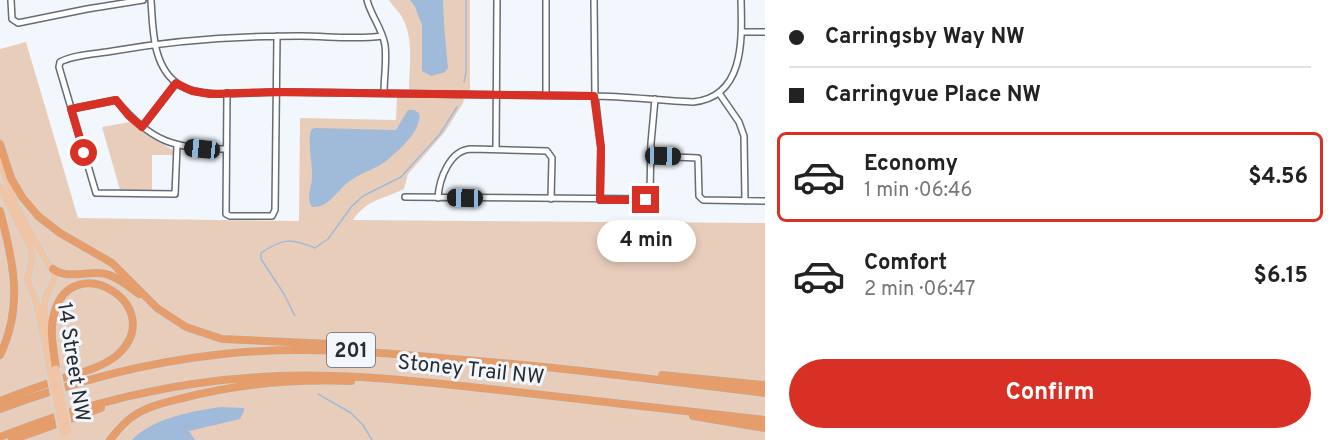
<!DOCTYPE html>
<html lang="en">
<head>
<meta charset="utf-8">
<style>
	body { margin:0; font-family:Overpass,sans-serif; background:#f2f2f2; color:#222; height:100vh; display:flex; flex-direction:column; font-size:22px; white-space:nowrap }
	* { box-sizing:border-box; margin:0 }
	p { font-size:20px; color:#767676 }
	.icon { flex:none; width:33px; height:33px; fill:none; stroke:currentColor; stroke-width:2; stroke-linecap:round; stroke-linejoin:round }
	.map { position:relative; flex:1; overflow:hidden }
	.details { display:flex; flex-direction:column; background:#fff; width:570px }
	.details>* { flex:none }
	.guide { display:grid; align-content:center; height:132px; padding:0 24px; background:#fff }
	.end { position:absolute; width:27px; height:27px; margin:-14px; border:8px solid #d93025; background:#fff; box-shadow:0 0 0 3px #fff }
	.from { border-radius:50% }
	.bubble { position:absolute; height:42px; border-radius:21px; background:#fff; box-shadow:0 3px 9px #0003; font-size:20px; font-weight:700; line-height:42px; text-align:center }
	.car { position:absolute; width:18px; height:36px; margin:-18px -9px; border-radius:8px; box-shadow:0 0 4px 2px #0007; background:linear-gradient(#222 24%,#8ab4d8 0 40%,#222 0 76%,#8ab4d8 0 86%,#222 0) }
	.guide b { display:flex; align-items:center; gap:21px; height:57px; font-size:22px }
	.guide b+b { border-top:2px solid #e0e0e0 }
	.guide i { width:15px; height:15px; background:#222 }
	ul { padding:0; list-style:none }
	li { display:flex; align-items:center; gap:18px; height:90px; margin:0 12px 9px; padding:0 12px; border:3px solid transparent; border-radius:9px }
	li div { flex:1 }
	li b { display:block; font-size:22px }
	li em { font-style:normal; font-weight:700 }
	li.active { border-color:#d93025 }
	li>.icon { width:54px; height:54px; stroke-width:1.5 }
	.cta { display:flex; gap:12px; margin-top:auto; padding:12px 24px }
	.cta a { flex:1; height:69px; border-radius:36px; background:#d93025; color:#fff; font-size:24px; font-weight:700; line-height:69px; text-align:center }
	main { display:flex; flex:1; min-height:0 }
	.map>svg:first-child { display:block }
	.green { fill:#e8cdbb }
	.water { fill:#a0bada }
	.lines { fill:none; stroke-linecap:round; stroke-linejoin:round }
	.stream { stroke:#a0bada; stroke-width:1.5 }
	.minor-casing { stroke:#656c75; stroke-width:8 }
	.major-casing { stroke:#d4d5d5; stroke-width:10 }
	.highway-casing { stroke:#d4d5d5; stroke-width:10 }
	.minor { stroke:#fff; stroke-width:5 }
	.major { stroke:#efc5a6; stroke-width:7 }
	.highway { stroke:#e59e6b; stroke-width:8 }
	.major-bridge-casing { stroke:#d4d5d5; stroke-width:10; stroke-linecap:butt }
	.major-bridge { stroke:#efc5a6; stroke-width:7 }
	.route { stroke:#d93025; stroke-width:8 }
	.labels { text-anchor:middle; stroke-width:6; stroke-linejoin:round; paint-order:stroke }
	.shield { fill:#f2f7fd; stroke:#65686d; stroke-width:1.5 }
	.shield-label { font-size:20px; font-weight:bold; fill:#282b2f }
	.street-label { font-size:21px; fill:#282b2f; stroke:#f2f7fd }
</style>
</head>
<body>
<main>
<div class="map">
<svg width="765" height="440" viewBox="0 0 765 440">
	<rect width="100%" height="100%" fill="#f2f7fd"/>
	<!-- green -->
	<path class="green" d="M389,0H470V92L409,90C409,68 414,40 403,19C400,12 393,7 389,0Z
		M26,42L78,218L299,221L300,118L396,120L397,97H461L464,99L463,103L444,133L408,174L404,189C384,199 367,199 353,220L765,223V440H0V49Z
		M130,122L147,135L173,150V155H152V190H120L102,127Z"/>
	<!-- water -->
	<path class="water" d="M410,0H443L444,25L448,68L445,72L431,76L422,71V25L415,7Z
		M408,110H414L419,113C423,130 398,151 386,161C376,169 363,172 353,179C337,188 331,208 312,207C306,198 311,189 312,179C313,163 307,146 311,130L314,128L396,130Z
		M221,407L244,408V411L240,419L189,431L195,440H132C152,418 193,411 221,407Z"/>
	<g class="lines">
		<!-- stream -->
		<path class="stream" d="M464,82L466,72V0
			M295,316L284,294L261,259V253C283,238 291,238 315,248L328,239L352,206L363,196L401,177L440,134L457,107
			M318,394L351,413L363,425L372,440"/>
		<defs>
			<path id="minor" d="M11,0L12,19L18,23L87,9L143,0
				M151,0C153,29 152,69 181,86C205,100 255,91 284,92C387,93 490,94 593,96C626,96 660,101 693,102C745,97 742,39 741,0
				M367,0C371,16 382,28 385,45C387,60 384,77 384,93
				M594,0L595,96L601,148L600,200
				M742,32H765
				M227,93L226,214L230,216H272L275,210L277,36
				M719,93L739,122L744,136L745,201
				M546,95V0
				M71,109L116,100C151,142 174,149 226,149
				M142,127L176,83
				M177,146L175,194L96,193L59,67L60,62C75,54 97,54 113,51C175,40 238,36 300,36C328,36 355,40 382,36
				M496,149L497,0
				M651,156L698,158L699,196L703,200L765,201
				M405,197L648,199L650,193L651,143L655,99
				M438,198C439,179 450,149 472,149L547,151L552,158L551,199"/>
			<path id="major" d="M0,161L15,204L44,257L55,273C55,283 48,288 46,297C42,310 47,324 50,337
				M0,187L31,249L32,258L27,280L36,301L50,370"/>
			<path id="highway" d="M0,144L11,178L22,197L38,216L60,233L112,263L157,308L186,327L222,339L356,345
				M0,211C13,260 24,306 0,355
				M53,269C68,280 88,270 106,274C119,277 129,287 139,294
				M662,375L765,385
				M0,401C20,393 40,386 61,379C79,373 101,368 116,356C172,308 72,245 54,314C49,331 54,351 56,369
				M0,409C70,383 141,363 215,355C295,345 374,352 454,359C558,367 661,380 765,393
				M693,416L765,428
				M0,437C83,404 170,382 260,377C340,372 419,381 499,390C588,400 676,410 765,420
				M12,440L101,408
				M110,440C117,431 123,423 132,417C146,407 163,403 179,399C235,384 293,379 351,381"/>
		</defs>
		<!-- minor casing -->
		<use href="#minor" class="minor-casing"/>
		<!-- major casing -->
		<use href="#major" class="major-casing"/>
		<!-- highway casing -->
		<use href="#highway" class="highway-casing"/>
		<!-- minor -->
		<use href="#minor" class="minor"/>
		<!-- major -->
		<use href="#major" class="major"/>
		<!-- highway -->
		<use href="#highway" class="highway"/>
		<defs>
			<path id="major-bridge" d="M56,369L68,431
				M50,370L63,433"/>
		</defs>
		<!-- major-bridge casing -->
		<use href="#major-bridge" class="major-bridge-casing"/>
		<!-- major-bridge -->
		<use href="#major-bridge" class="major-bridge"/>
	</g>
	<g class="lines">
		<!-- route -->
		<path class="route" d="M84,153L71,109L116,100L129,116L142,127L176,83L192,91L210,94L276,92L594,96L601,148L600,200H646"/>
	</g>
	<g class="labels">
		<!-- shield labels -->
		<rect class="shield" x="327" y="333" width="48" height="34" rx="4.5"/>
		<g class="shield-label">
			<text x="351" y="357">201</text>
		</g>
		<!-- street labels -->
		<g class="street-label">
			<text transform="translate(74 362) rotate(81)" y="7">14 Street NW</text>
			<text transform="translate(471 369) rotate(6)" y="7">Stoney Trail NW</text>
		</g>
	</g>
</svg>
<i class="end from" style="left:84px;top:153px"></i>
<i class="end" style="left:646px;top:200px"></i>
<div class="bubble" style="left:597px;top:220px;width:99px">4 min</div>
<i class="car" style="left:202px;top:149px;rotate:276deg"></i>
<i class="car" style="left:663px;top:156px;rotate:91deg"></i>
<i class="car" style="left:465px;top:198px;rotate:271deg"></i>
</div>
<section class="details">
<div class="guide">
<b><i class="from"></i>Carringsby Way NW</b>
<b><i></i>Carringvue Place NW</b>
</div>
<ul>
<li class="active"><svg class="icon" aria-label="car" viewBox="0 0 24 24"><path d="M5 17H2v-5l4-1 3-4h7l3 4 3 1v5h-3M9 17h6M6 11h13"/><circle cx="7" cy="17" r="2"/><circle cx="17" cy="17" r="2"/></svg><div><b>Economy</b><p>1 min · 06:46</p></div><em>$4.56</em></li>
<li><svg class="icon" aria-label="car" viewBox="0 0 24 24"><path d="M5 17H2v-5l4-1 3-4h7l3 4 3 1v5h-3M9 17h6M6 11h13"/><circle cx="7" cy="17" r="2"/><circle cx="17" cy="17" r="2"/></svg><div><b>Comfort</b><p>2 min · 06:47</p></div><em>$6.15</em></li>
</ul>
<div class="cta"><a>Confirm</a></div>
</section>
</main>
</body>
</html>
